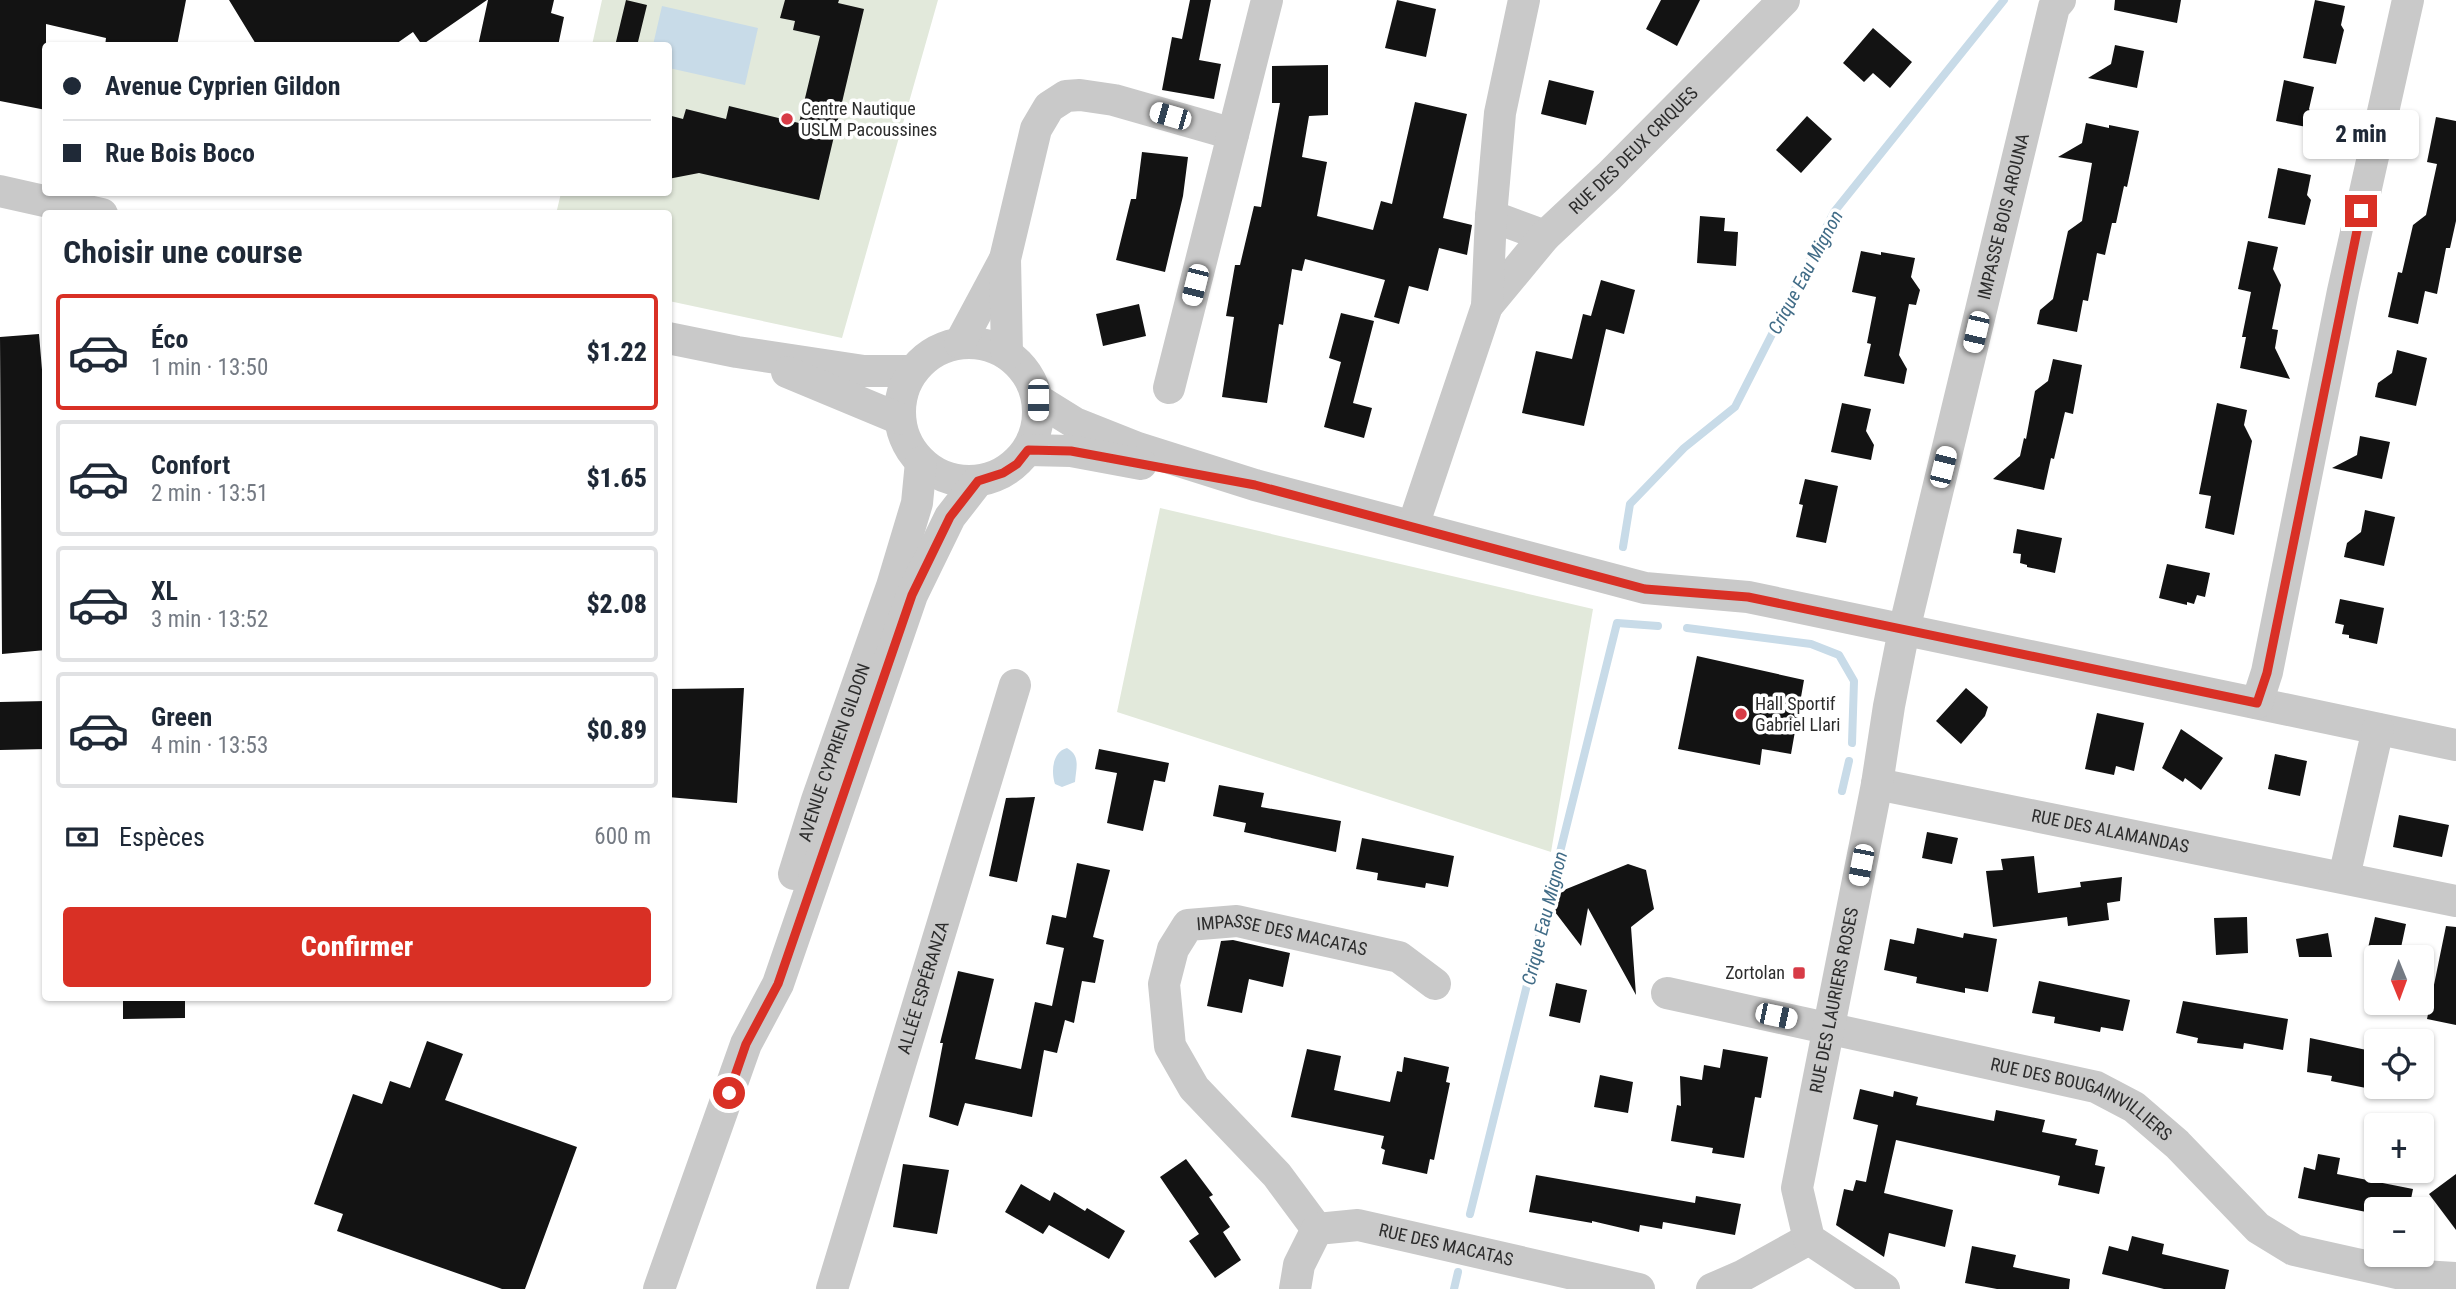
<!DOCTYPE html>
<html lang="fr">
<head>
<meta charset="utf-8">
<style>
	body { margin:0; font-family:"Roboto Condensed",sans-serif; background:#f2f2f3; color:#1f2937; height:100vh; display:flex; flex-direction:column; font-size:26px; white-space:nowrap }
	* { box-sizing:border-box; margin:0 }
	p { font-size:23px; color:#747a83 }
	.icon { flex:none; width:38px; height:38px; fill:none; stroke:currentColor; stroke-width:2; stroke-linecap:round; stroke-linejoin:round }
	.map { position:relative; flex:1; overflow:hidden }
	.sheet { position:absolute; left:42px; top:210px; width:630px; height:791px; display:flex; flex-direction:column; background:#fff; border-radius:7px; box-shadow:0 2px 5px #0004 }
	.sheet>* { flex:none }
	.top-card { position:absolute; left:42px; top:42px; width:630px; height:154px; border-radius:7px; box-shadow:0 2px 5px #0004; display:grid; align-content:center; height:154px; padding:0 21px; background:#fff }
	.needle { width:46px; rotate:179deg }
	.tools { position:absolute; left:2364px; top:945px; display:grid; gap:14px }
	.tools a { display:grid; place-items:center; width:70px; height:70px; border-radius:7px; background:#fff; box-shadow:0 2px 5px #0004; font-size:35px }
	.end { position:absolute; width:32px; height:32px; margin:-16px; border:9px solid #d93025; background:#fff; box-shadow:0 0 0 4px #fff }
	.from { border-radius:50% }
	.bubble { position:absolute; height:49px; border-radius:7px; background:#fff; box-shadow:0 2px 5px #0004; font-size:23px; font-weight:800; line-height:49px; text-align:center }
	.car { position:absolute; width:21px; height:42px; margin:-21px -10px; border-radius:9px; box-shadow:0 0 5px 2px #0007; background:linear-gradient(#fff 24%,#345 0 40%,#fff 0 76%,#345 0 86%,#fff 0) }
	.top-card b { display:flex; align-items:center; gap:24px; height:66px; font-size:26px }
	.top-card b+b { border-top:2px solid #e0e1e3 }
	.top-card i { width:18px; height:18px; background:#1f2937 }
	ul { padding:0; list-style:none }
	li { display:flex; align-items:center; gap:21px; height:116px; margin:0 14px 10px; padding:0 7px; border:4px solid #e0e1e3; border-radius:7px }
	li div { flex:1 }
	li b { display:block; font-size:26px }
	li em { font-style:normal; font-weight:800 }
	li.current { border-color:#d93025 }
	li>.icon { width:63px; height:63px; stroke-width:1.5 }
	h2 { padding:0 21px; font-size:32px; line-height:84px }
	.pay { display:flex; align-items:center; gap:18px; height:77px; padding:0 21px; font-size:26px }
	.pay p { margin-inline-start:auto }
	.action { display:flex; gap:14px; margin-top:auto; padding:14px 21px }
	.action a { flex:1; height:80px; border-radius:7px; background:#d93025; color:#fff; font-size:28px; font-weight:800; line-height:80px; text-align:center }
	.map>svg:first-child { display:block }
	.green { fill:#e2e9db }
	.water { fill:#c8dbe8 }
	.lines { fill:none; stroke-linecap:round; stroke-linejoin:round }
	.stream { stroke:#c8dbe8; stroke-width:8 }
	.building { fill:#131313 }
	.minor { stroke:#c9c9c9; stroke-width:32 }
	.route { stroke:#d93025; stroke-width:9 }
	.poi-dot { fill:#d73b46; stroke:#fff; stroke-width:2.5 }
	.labels { text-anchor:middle; stroke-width:7; stroke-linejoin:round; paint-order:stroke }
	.poi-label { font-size:18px; fill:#2c2c2c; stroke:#fff; text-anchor:start }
	.street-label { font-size:18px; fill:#2c2c2c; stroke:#fff }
	.water-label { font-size:19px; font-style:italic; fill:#416c87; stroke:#fff }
</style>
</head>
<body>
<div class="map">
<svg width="2456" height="1289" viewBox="0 0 2456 1289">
	<rect width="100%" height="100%" fill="#fff"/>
	<!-- green -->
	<path class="green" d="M602,0H938L842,338L669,301L668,214H556L561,193L668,192V46L592,45Z
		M1160,508L1593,609L1551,852L1117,712Z"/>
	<!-- water -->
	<path class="water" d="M662,6L758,28L745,85L669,68L668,46L653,45Z
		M1067,748C1081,756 1076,768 1075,782L1062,787L1055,784C1051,772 1052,752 1067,748Z"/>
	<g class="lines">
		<!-- stream -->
		<path class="stream" d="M1623,547L1630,504L1684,448L1735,407L1834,212L2004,0
			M1687,628L1811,644L1839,655L1854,681L1852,743
			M1842,791L1849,761
			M1470,1214L1617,623L1658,626
			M1454,1289L1458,1272"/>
	</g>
	<!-- building -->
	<path class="building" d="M0,0H186L177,46H105L106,38L46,24V110L0,101Z
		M229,0H487L422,45L413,32L393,46H257Z
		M488,0H554L551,13L564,17L558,46H478Z
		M626,0L647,5L637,46H615Z
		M785,0H839L838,3L864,9L819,200L699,173L668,179V115L683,119L686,109L726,119L729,106L799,123L820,36L793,30L795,21L780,18Z
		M1190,0H1211L1199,60L1221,64L1214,99L1162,90L1172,37L1182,39Z
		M1397,0L1436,9L1426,57L1385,48Z
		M1661,0H1700L1677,46L1646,29Z
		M2115,0H2181L2177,23L2114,10Z
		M2315,0L2345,6L2341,25L2344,30L2336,64L2303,58Z
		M1873,28L1912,62L1890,88L1873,73L1864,82L1843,63Z
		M2115,45L2144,51L2137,88L2088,78L2111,64Z
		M1328,65V115L1309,116L1302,157L1327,162L1317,216L1373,230L1381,201L1392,204L1415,102L1467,114L1443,218L1472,225L1467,255L1439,248L1428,291L1409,286L1399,324L1374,317L1385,280L1305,259L1302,271L1292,269L1283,325L1279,324L1267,403L1222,397L1234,317L1226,316L1235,265H1240L1254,206L1261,207L1280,103H1272V66Z
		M1549,80L1594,91L1586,125L1541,114Z
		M2284,80L2314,87L2309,109L2322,130L2276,121Z
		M1807,116L1832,139L1801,173L1776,150Z
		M2436,117L2456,121V221L2450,248H2446L2437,294L2425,291L2418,324L2388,317L2398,272L2402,273L2413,225L2426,215L2437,164L2427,162Z
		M2086,123L2109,128V125L2139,131L2127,187L2124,186L2116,223H2112L2105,255L2097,253L2088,301L2083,300L2077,332L2037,324L2040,310L2053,299L2068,231L2082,221L2092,163L2058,157L2082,143Z
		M1142,152L1188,157L1183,196L1165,272L1116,260L1131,199H1136Z
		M2278,168L2311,175L2307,195L2311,200L2305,225L2268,218Z
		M1700,216L1725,218L1724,231L1738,232L1736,266L1697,263Z
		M2248,241L2278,247L2273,269L2281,285L2272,329L2278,330L2275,348L2290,379L2240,368L2246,337H2242L2251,292L2238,289Z
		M1861,251L1881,255V252L1915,258L1911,277L1920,290L1916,305L1909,304L1899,355L1907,369L1904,384L1864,376L1871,344L1867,343L1876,297L1852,292Z
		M1601,280L1635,290L1624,334L1606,329L1584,426L1522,413L1536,351L1572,359L1583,314L1591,316Z
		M1139,304L1146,336L1103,346L1096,314Z
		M1341,313L1374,321L1353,403L1372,408L1364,438L1324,427L1341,362L1329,358Z
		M39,334L46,417V650L2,654L0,337Z
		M2397,350L2427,358L2416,406L2375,397L2378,383L2392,373Z
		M2053,359L2082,365L2073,414L2065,412L2054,459L2051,458L2044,490L1993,479L2020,456L2024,438L2026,439L2035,391L2048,381Z
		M1842,403L1871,409L1866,431L1874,445L1871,460L1831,452Z
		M2217,403L2247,410L2244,425L2252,441L2234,535L2205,528L2211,496L2199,494Z
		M2360,436L2390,442L2382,479L2332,468L2357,455Z
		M1805,479L1838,486L1826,543L1796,537L1803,505L1799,504Z
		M2365,510L2395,517L2384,566L2344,557L2347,543L2361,532Z
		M2017,529L2062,538L2055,573L2027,567V565L2020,563L2021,554L2013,553Z
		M2167,564L2210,573L2205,597L2197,595L2194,604L2187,602V605L2159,598Z
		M2340,599L2384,608L2377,644L2349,638V635L2342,634L2344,625L2335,623Z
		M1697,656L1804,680L1791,754L1762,749L1760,765L1678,749Z
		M744,688L737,803L668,797V689Z
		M1966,688L1988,707L1985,716L1961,744L1936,721Z
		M46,701V749L0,750V702Z
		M2097,713L2144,723L2134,771L2116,766L2114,775L2085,769Z
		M2181,729L2223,758L2201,790L2185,778L2183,782L2162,768Z
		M1099,749L1169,763L1165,782L1154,780L1143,831L1107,823L1117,773L1095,769Z
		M2275,754L2307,761L2300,796L2268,789Z
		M1219,785L1264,793L1261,807L1341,821L1336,852L1244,832L1246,823L1213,816Z
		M1035,797L1017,882L989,876L1006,798Z
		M2399,815L2449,825L2442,857L2393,847Z
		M1927,832L1958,838L1952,864L1922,858Z
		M1362,838L1454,856L1448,887L1426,883L1425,888L1377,880L1378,873L1356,869Z
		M2034,856L2038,893L2081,887L2080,882L2122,877L2120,901L2107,903L2109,920L2068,926L2067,917L1993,927L1986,871L2003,870L2001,859Z
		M1077,863L1110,870L1093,937L1104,940L1095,983L1082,981L1074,1023L1065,1020L1057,1053L1044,1050L1032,1117L965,1103L958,1126L929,1117L943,1043H940L958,971L994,979L975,1059L1021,1069L1035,1002L1052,1006L1064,948L1046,944L1052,915L1066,918Z
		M1628,864L1646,870L1654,909L1631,927L1636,995L1588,908L1581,946L1555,912L1559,892Z
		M2247,917L2248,953L2216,955L2214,918Z
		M2375,917L2406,924L2399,957H2366Z
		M2446,926L2456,927V1025L2427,1019Z
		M1917,928L1963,938L1964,933L1997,939L1988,992L1965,988V993L1916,983L1917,977L1884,970L1890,939L1914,944Z
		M2328,933L2332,957H2299L2296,939Z
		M1233,940L1290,953L1283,987L1249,979L1242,1013L1207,1006L1221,941Z
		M2039,981L2130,1000L2123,1031L2101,1027L2100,1032L2054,1023L2055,1017L2032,1013Z
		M1556,983L1587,990L1580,1023L1549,1016Z
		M123,998H185V1018L123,1019Z
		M2183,1001L2288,1019L2283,1050L2244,1043L2243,1049L2197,1043L2198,1038L2176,1033Z
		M2310,1038L2376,1052V1090L2331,1081L2332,1076L2307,1072Z
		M427,1041L463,1054L445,1100L577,1147L525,1289H502L337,1231L343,1214L314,1204L353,1094L382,1104L390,1081L410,1088Z
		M1307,1049L1341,1056L1334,1090L1390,1102L1397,1071L1402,1072L1404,1057L1449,1067L1446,1082L1450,1083L1434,1160L1430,1159L1427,1174L1382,1164L1385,1150L1381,1148L1384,1136L1291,1117Z
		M1723,1049L1768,1057L1761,1098L1755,1097L1744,1158L1712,1153L1713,1148L1671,1141L1677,1105L1681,1106L1680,1076L1702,1080L1704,1065L1720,1068Z
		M1600,1075L1633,1082L1628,1113L1594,1107Z
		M1860,1089L1893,1097L1894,1091L1918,1097L1916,1105L1994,1121L1996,1110L2045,1120L2042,1132L2077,1139L2075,1145L2098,1150L2095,1165L2105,1167L2099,1194L2058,1185L2060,1176L1896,1140L1884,1193L1953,1210L1945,1247L1889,1233L1884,1257L1836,1225L1844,1189L1853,1191L1856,1180L1866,1182L1878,1125L1853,1119Z
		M2318,1154L2340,1158L2337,1174L2413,1189L2409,1209H2376V1214L2298,1198L2304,1167L2315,1170Z
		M1186,1159L1213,1195L1209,1197L1230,1227L1223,1232L1241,1260L1215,1278L1189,1241L1199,1234L1160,1177Z
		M903,1164L949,1170L937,1234L893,1227Z
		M2456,1174V1230L2429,1194Z
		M1536,1175L1695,1203L1696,1196L1741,1204L1735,1235L1663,1222L1662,1229L1640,1225L1639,1232L1592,1221V1223L1529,1212Z
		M1021,1184L1050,1201L1054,1192L1085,1211L1087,1208L1125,1231L1109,1259L1049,1225L1043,1234L1005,1212Z
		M2132,1236L2164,1244L2162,1254L2229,1270L2225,1289H2164L2102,1274L2109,1246L2128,1251Z
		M1972,1246L2016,1255L2013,1267L2070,1279L2069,1289H1997L1965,1283Z"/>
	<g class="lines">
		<!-- minor -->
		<g class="minor">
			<path d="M0,191L102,214"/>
			<path d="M1491,216L1545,236"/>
			<path id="s1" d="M1487,306L1545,236L1609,176L1784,0"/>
			<path d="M668,338L737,352L864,371H913"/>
			<circle cx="969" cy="412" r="69"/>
			<path d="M960,343L1005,259"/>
			<path d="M1007,354L1005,259L1036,129L1049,107L1066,96L1080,95L1114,100L1233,134"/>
			<path d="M787,372L900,419"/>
			<path d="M1169,388L1267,0"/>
			<path d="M1038,400L1075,423L1138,448L1255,485L1645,588L1748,597L2456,745"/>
			<path d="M1028,450L1071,451L1141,464"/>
			<path d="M1413,526L1487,306L1491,216L1500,113L1524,0"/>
			<path d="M2257,703L2267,672L2343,291L2408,0"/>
			<path id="s2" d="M1877,784L2456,901"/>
			<path id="s3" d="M794,874L817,800L892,586L917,503L921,462"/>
			<path d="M2344,877L2378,729"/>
			<path id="s4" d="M1667,993L2096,1087L2134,1107L2177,1144L2258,1228L2294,1250L2406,1275L2456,1278"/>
			<path id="s5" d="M1317,1229L1277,1175L1194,1088L1170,1046L1164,984L1173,949L1188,925L1237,921L1399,957L1435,984"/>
			<path d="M659,1289L746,1044L778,984L912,595L950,517L978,481"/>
			<path id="s6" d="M832,1289L1015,685"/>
			<path id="s7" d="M1295,1289L1299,1265L1317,1229L1358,1225L1639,1289"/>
			<path d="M1712,1289L1742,1276L1809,1239"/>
			<path id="s8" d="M1884,1289L1809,1239L1797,1188L1877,784L1889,706L1904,630L2054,7L2060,0"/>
		</g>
	</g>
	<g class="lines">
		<!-- route -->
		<path class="route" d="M729,1093L746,1044L778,984L912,595L950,517L978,481L1003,473L1017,464L1028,450L1071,451L1255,485L1645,589L1748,597L2257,703L2267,673L2361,211"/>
	</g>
	<!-- markers -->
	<g class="poi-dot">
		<circle cx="787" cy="119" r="7"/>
		<circle cx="1741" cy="714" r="7"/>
		<rect x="1792" y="966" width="14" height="14" rx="3.5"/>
	</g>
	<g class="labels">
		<!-- poi labels -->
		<g class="poi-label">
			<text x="801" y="115">Centre Nautique<tspan x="801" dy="21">USLM Pacoussines</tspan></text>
			<text x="1755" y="710">Hall Sportif<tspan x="1755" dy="21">Gabriel Llari</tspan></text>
			<text x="1785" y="979" text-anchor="end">Zortolan</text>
		</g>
		<!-- street labels -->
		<g class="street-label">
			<text dy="6" stroke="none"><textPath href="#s1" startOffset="214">RUE DES DEUX CRIQUES</textPath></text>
			<text dy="6" stroke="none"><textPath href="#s8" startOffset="1136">IMPASSE BOIS AROUNA</textPath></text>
			<text dy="6" stroke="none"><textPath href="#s3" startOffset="128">AVENUE CYPRIEN GILDON</textPath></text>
			<text dy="6" stroke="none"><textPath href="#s2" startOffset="238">RUE DES ALAMANDAS</textPath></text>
			<text dy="6" stroke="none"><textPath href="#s5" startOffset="458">IMPASSE DES MACATAS</textPath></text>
			<text dy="6" stroke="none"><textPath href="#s6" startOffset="315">ALLÉE ESPÉRANZA</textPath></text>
			<text dy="6" stroke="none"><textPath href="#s8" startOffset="334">RUE DES LAURIERS ROSES</textPath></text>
			<text dy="6" stroke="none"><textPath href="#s4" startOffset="430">RUE DES BOUGAINVILLIERS</textPath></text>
			<text dy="6" stroke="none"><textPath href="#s7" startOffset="196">RUE DES MACATAS</textPath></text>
		</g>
		<!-- water labels -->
		<g class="water-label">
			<text transform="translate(1805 272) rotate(-62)" y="7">Crique Eau Mignon</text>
			<text transform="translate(1544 918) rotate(-76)" y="7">Crique Eau Mignon</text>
		</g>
	</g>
</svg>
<div class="tools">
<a><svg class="needle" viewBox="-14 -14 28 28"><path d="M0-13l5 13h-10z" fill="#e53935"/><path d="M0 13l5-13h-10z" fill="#747a83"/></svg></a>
<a><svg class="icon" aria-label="locate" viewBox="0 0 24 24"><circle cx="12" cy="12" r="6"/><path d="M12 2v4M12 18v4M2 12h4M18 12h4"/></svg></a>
<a>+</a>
<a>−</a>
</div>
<i class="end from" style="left:729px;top:1093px"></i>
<i class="end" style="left:2361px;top:211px"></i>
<div class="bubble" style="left:2303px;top:110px;width:116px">2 min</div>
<i class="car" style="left:1170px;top:116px;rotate:286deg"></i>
<i class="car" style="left:1195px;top:285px;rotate:194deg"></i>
<i class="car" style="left:1976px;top:332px;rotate:193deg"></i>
<i class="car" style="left:1038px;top:400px;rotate:180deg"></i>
<i class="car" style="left:1943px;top:467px;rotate:14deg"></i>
<i class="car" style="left:1861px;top:865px;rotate:191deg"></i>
<i class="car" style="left:1776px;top:1016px;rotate:102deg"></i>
<div class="top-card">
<b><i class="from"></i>Avenue Cyprien Gildon</b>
<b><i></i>Rue Bois Boco</b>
</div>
<section class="sheet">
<h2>Choisir une course</h2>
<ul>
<li class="current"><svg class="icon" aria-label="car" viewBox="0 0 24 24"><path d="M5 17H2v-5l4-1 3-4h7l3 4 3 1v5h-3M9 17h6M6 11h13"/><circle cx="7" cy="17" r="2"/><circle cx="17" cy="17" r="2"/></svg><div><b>Éco</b><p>1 min · 13:50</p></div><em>$1.22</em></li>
<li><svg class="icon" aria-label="car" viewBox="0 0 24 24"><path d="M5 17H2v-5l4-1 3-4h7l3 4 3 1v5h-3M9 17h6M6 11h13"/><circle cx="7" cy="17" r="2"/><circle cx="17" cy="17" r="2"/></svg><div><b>Confort</b><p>2 min · 13:51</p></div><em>$1.65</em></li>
<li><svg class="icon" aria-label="car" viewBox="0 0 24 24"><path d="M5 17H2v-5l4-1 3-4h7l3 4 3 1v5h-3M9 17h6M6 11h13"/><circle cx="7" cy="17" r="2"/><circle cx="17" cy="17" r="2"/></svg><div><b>XL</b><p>3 min · 13:52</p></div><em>$2.08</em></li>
<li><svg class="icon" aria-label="car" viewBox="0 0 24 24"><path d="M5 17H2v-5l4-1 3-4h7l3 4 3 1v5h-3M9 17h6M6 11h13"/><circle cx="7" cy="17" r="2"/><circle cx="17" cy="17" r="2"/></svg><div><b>Green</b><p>4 min · 13:53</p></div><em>$0.89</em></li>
</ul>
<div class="pay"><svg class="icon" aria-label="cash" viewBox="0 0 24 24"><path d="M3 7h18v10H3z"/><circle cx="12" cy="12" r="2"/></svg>Espèces<p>600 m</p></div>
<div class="action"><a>Confirmer</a></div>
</section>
</div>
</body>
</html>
